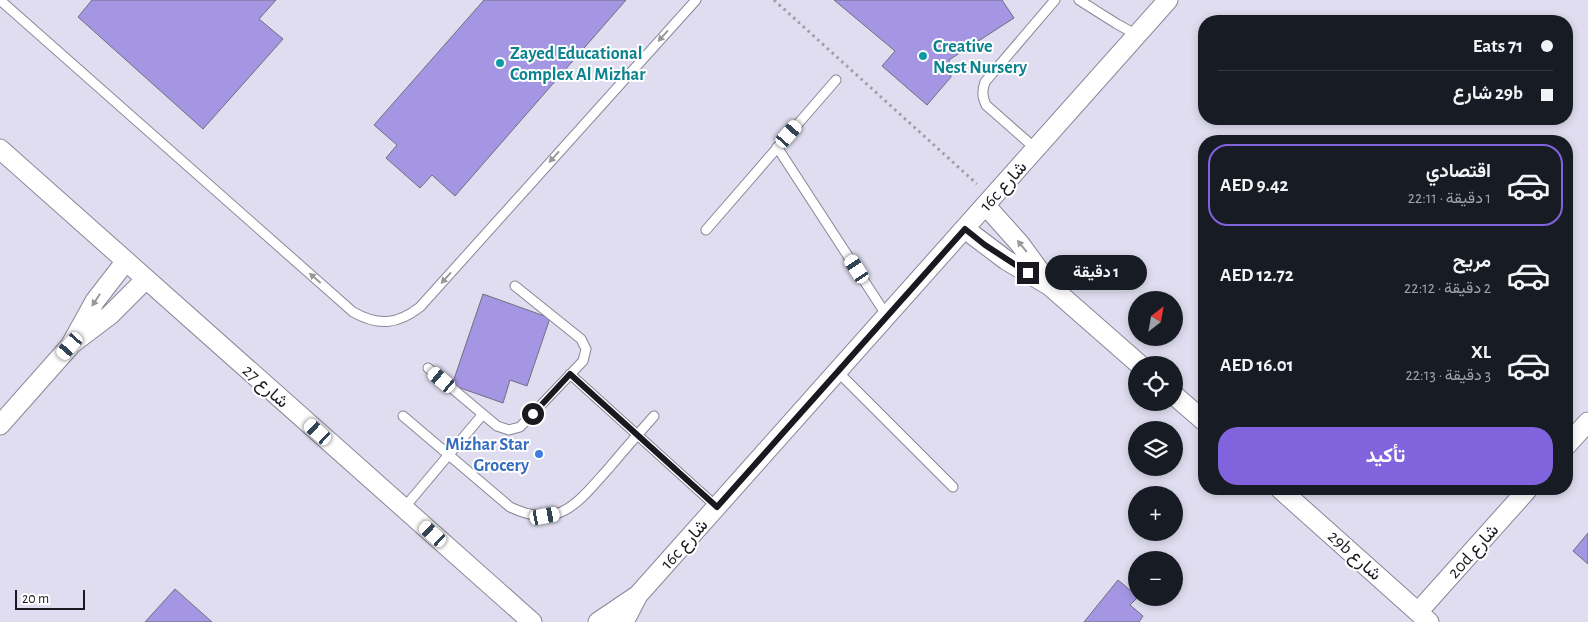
<!DOCTYPE html>
<html lang="ar">
<head>
<meta charset="utf-8">
<style>
	body { margin:0; font-family:"Alegreya Sans",Vazirmatn,sans-serif; background:#20242c; color:#f1f3f6; direction:rtl; height:100vh; display:flex; flex-direction:column; font-size:19px; white-space:nowrap }
	* { box-sizing:border-box; margin:0 }
	p { font-size:16px; color:#9ea1a6 }
	.icon { flex:none; width:28px; height:28px; fill:none; stroke:currentColor; stroke-width:2; stroke-linecap:round; stroke-linejoin:round }
	.map { position:relative; flex:1; overflow:hidden; direction:ltr }
	.side { position:absolute; left:1198px; top:135px; width:375px; height:360px; display:flex; flex-direction:column; background:#171b24; border-radius:20px; box-shadow:0 2px 8px #0003; direction:rtl }
	.side>* { flex:none }
	.banner { position:absolute; left:1198px; top:15px; width:375px; height:110px; border-radius:20px; box-shadow:0 2px 8px #0003; direction:rtl; display:grid; align-content:center; height:110px; padding:0 20px; background:#171b24 }
	.needle { width:32px; rotate:31deg }
	.buttons { position:absolute; left:1128px; top:291px; display:grid; gap:10px }
	.buttons a { display:grid; place-items:center; width:55px; height:55px; border-radius:50%; background:#171b24; box-shadow:0 2px 8px #0003; font-size:25px }
	.scale { position:absolute; left:15px; bottom:12px; width:70px; box-sizing:border-box; padding-left:5px; border:2px solid #1a191f; border-top:0; font-size:14px; line-height:18px; white-space:nowrap; color:#1a191f; -webkit-text-stroke:4px #fff; paint-order:stroke }
	.end { position:absolute; width:22px; height:22px; margin:-11px; border:6px solid #1a191f; background:#fff; box-shadow:0 0 0 2px #fff }
	.from { border-radius:50% }
	.bubble { position:absolute; height:35px; border-radius:18px; background:#171b24; box-shadow:0 2px 8px #0003; font-size:16px; font-weight:700; line-height:35px; text-align:center; direction:rtl }
	.car { position:absolute; width:15px; height:30px; margin:-15px -8px; border-radius:6px; box-shadow:0 0 4px 1px #0007; background:linear-gradient(#fff 24%,#345 0 40%,#fff 0 76%,#345 0 86%,#fff 0) }
	.banner b { display:flex; align-items:center; gap:18px; height:48px; font-size:19px }
	.banner b+b { border-top:1px solid #363941 }
	.banner i { width:12px; height:12px; background:#f1f3f6 }
	ul { padding:9px 0 0; list-style:none }
	li { display:flex; align-items:center; gap:15px; height:82px; margin:0 10px 8px; padding:0 10px; border:2px solid transparent; border-radius:20px }
	li div { flex:1 }
	li b { display:block; font-size:19px }
	li em { font-style:normal; font-weight:700 }
	li.current { border-color:#8263de }
	li>.icon { width:45px; height:45px; stroke-width:1.5 }
	.primary-button { display:flex; gap:10px; margin-top:auto; padding:10px 20px }
	.primary-button a { flex:1; height:58px; border-radius:20px; background:#8263de; color:#fff; font-size:20px; font-weight:700; line-height:58px; text-align:center }
	.map>svg:first-child { display:block }
	.building { fill:#a596e3; stroke:#706e7e }
	.lines { fill:none; stroke-linecap:round; stroke-linejoin:round }
	.lane-casing { stroke:#898798; stroke-width:11 }
	.street-casing { stroke:#898798; stroke-width:21 }
	.path { stroke:#9f9dab; stroke-width:3; stroke-dasharray:2.5 4; stroke-linecap:butt }
	.lane { stroke:#fff; stroke-width:9 }
	.street { stroke:#fff; stroke-width:19 }
	.oneway { fill:#98989a }
	.route { stroke:#1a191f; stroke-width:6 }
	.culture-dot { fill:#0f9aa8; stroke:#fff; stroke-width:2 }
	.shop-dot { fill:#3f7fe0; stroke:#fff; stroke-width:2 }
	.labels { text-anchor:middle; stroke-width:4; stroke-linejoin:round; paint-order:stroke }
	.culture-label { font-size:18px; font-weight:bold; fill:#0d838f; stroke:#fff; text-anchor:start }
	.street-label { font-size:18px; fill:#1a191f; stroke:#fff }
	.shop-label { font-size:18px; font-weight:bold; fill:#366cbe; stroke:#fff; text-anchor:end }
</style>
</head>
<body>
<div class="map">
<svg width="1588" height="622" viewBox="0 0 1588 622">
	<rect width="100%" height="100%" fill="#dfddef"/>
	<!-- building -->
	<path class="building" d="M92,0H276L259,19L283,39L203,129L78,17Z
		M484,0H626L455,196L432,175L420,188L386,158L397,145L374,125Z
		M834,0H1002L1014,18L949,60L951,77L927,105L882,66L895,51Z
		M483,294L550,318L527,386L510,380L503,403L452,385Z
		M1588,533V564L1573,551Z
		M1118,580L1136,595L1137,598L1130,605L1143,616L1139,622H1084Z
		M175,589L212,622H145Z"/>
	<g class="lines">
		<defs>
			<path id="lane" d="M0,0L353,312C378,326 397,325 420,307L696,0
				M1079,0L1117,24L1137,35
				M777,147L887,316
				M1036,149L986,105C982,96 982,91 985,82L1055,0
				M706,230L836,80
				M428,368L497,426L509,430L520,427L583,361L586,349L581,339L515,286
				M838,372L953,487
				M570,374L717,507
				M403,416L510,507C560,531 578,502 609,468C624,450 639,433 654,416
				M404,508L483,414"/>
			<path id="street" d="M0,149L532,622
				M986,206L1020,244L1047,281
				M965,229L1006,260L1050,286L1140,365
				M73,343L110,315L146,279
				M1174,395L1204,421
				M0,425L70,346L95,301L126,261
				M1566,446L1588,422
				M1280,489L1429,622
				M1418,612L1528,489
				M598,622L638,595
				M624,622L638,595L1168,0"/>
		</defs>
		<!-- lane casing -->
		<use href="#lane" class="lane-casing"/>
		<!-- street casing -->
		<use href="#street" class="street-casing"/>
		<!-- path -->
		<path class="path" d="M774,0L977,184"/>
		<!-- lane -->
		<use href="#lane" class="lane"/>
		<!-- street -->
		<use href="#street" class="street"/>
	</g>
	<!-- one-way arrows -->
	<defs><path id="oneway-solid" d="M-6-.8H1V-3.2L6.5 0L1 3.2V.8H-6Z" transform="scale(1.25)"/></defs>
	<g class="oneway">
		<use href="#oneway-solid" transform="translate(663 36) rotate(132)"/>
		<use href="#oneway-solid" transform="translate(554 157) rotate(132)"/>
		<use href="#oneway-solid" transform="translate(1022 246) rotate(-129)"/>
		<use href="#oneway-solid" transform="translate(315 278) rotate(-139)"/>
		<use href="#oneway-solid" transform="translate(446 278) rotate(132)"/>
		<use href="#oneway-solid" transform="translate(96 300) rotate(123)"/>
	</g>
	<g class="lines">
		<!-- route -->
		<path class="route" d="M533,414L570,374L717,507L965,229L985,245L1028,273"/>
	</g>
	<!-- markers -->
	<g class="culture-dot">
		<circle cx="923" cy="56" r="5"/>
		<circle cx="500" cy="63" r="5"/>
	</g>
	<circle class="shop-dot" cx="539" cy="454" r="5"/>
	<g class="labels">
		<!-- culture labels -->
		<g class="culture-label">
			<text x="933" y="52">Creative<tspan x="933" dy="21">Nest Nursery</tspan></text>
			<text x="510" y="59">Zayed Educational<tspan x="510" dy="21">Complex Al Mizhar</tspan></text>
		</g>
		<!-- street labels -->
		<g class="street-label">
			<text transform="translate(1003 186) rotate(-48)" y="6">16c شارع</text>
			<text transform="translate(266 386) rotate(42)" y="6">شارع 27</text>
			<text transform="translate(684 544) rotate(-48)" y="6">16c شارع</text>
			<text transform="translate(1473 551) rotate(-48)" y="6">20d شارع</text>
			<text transform="translate(1355 555) rotate(42)" y="6">29b شارع</text>
		</g>
		<!-- shop labels -->
		<g class="shop-label">
			<text x="529" y="450">Mizhar Star<tspan x="529" dy="21">Grocery</tspan></text>
		</g>
	</g>
</svg>
<div class="buttons">
<a><svg class="needle" viewBox="-14 -14 28 28"><path d="M0-13l5 13h-10z" fill="#e53935"/><path d="M0 13l5-13h-10z" fill="#9ea1a6"/></svg></a>
<a><svg class="icon" aria-label="locate" viewBox="0 0 24 24"><circle cx="12" cy="12" r="6"/><path d="M12 2v4M12 18v4M2 12h4M18 12h4"/></svg></a>
<a><svg class="icon" aria-label="layers" viewBox="0 0 24 24"><path d="M12 4l9 5-9 5-9-5zM3 14l9 5 9-5"/></svg></a>
<a>+</a>
<a>−</a>
</div>
<div class="scale">20 m</div>
<i class="end from" style="left:533px;top:414px"></i>
<i class="end" style="left:1028px;top:273px"></i>
<div class="bubble" style="left:1045px;top:255px;width:102px">1 دقيقة</div>
<i class="car" style="left:789px;top:134px;rotate:41deg"></i>
<i class="car" style="left:857px;top:269px;rotate:327deg"></i>
<i class="car" style="left:70px;top:346px;rotate:221deg"></i>
<i class="car" style="left:442px;top:380px;rotate:310deg"></i>
<i class="car" style="left:318px;top:432px;rotate:312deg"></i>
<i class="car" style="left:545px;top:516px;rotate:80deg"></i>
<i class="car" style="left:433px;top:534px;rotate:312deg"></i>
<div class="banner">
<b><i class="from"></i>71 Eats</b>
<b><i></i>29b شارع</b>
</div>
<section class="side">
<ul>
<li class="current"><svg class="icon" aria-label="car" viewBox="0 0 24 24"><path d="M5 17H2v-5l4-1 3-4h7l3 4 3 1v5h-3M9 17h6M6 11h13"/><circle cx="7" cy="17" r="2"/><circle cx="17" cy="17" r="2"/></svg><div><b>اقتصادي</b><p>1 دقيقة · 22:11</p></div><em>AED 9.42</em></li>
<li><svg class="icon" aria-label="car" viewBox="0 0 24 24"><path d="M5 17H2v-5l4-1 3-4h7l3 4 3 1v5h-3M9 17h6M6 11h13"/><circle cx="7" cy="17" r="2"/><circle cx="17" cy="17" r="2"/></svg><div><b>مريح</b><p>2 دقيقة · 22:12</p></div><em>AED 12.72</em></li>
<li><svg class="icon" aria-label="car" viewBox="0 0 24 24"><path d="M5 17H2v-5l4-1 3-4h7l3 4 3 1v5h-3M9 17h6M6 11h13"/><circle cx="7" cy="17" r="2"/><circle cx="17" cy="17" r="2"/></svg><div><b>XL</b><p>3 دقيقة · 22:13</p></div><em>AED 16.01</em></li>
</ul>
<div class="primary-button"><a>تأكيد</a></div>
</section>
</div>
</body>
</html>
